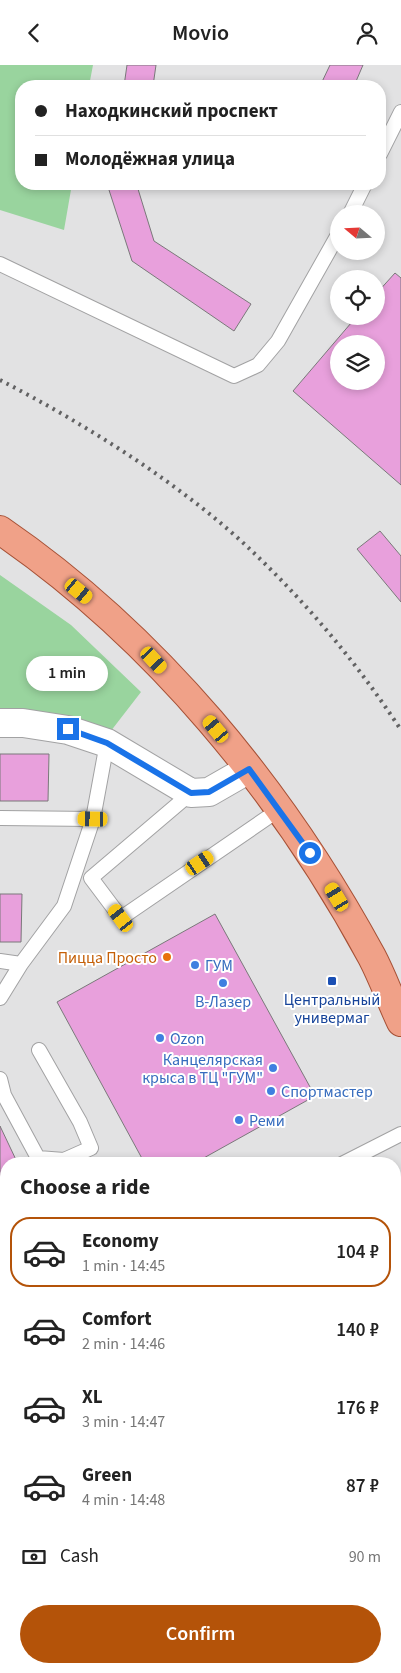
<!DOCTYPE html>
<html lang="en">
<head>
<meta charset="utf-8">
<style>
	body { margin:0; font-family:"Source Sans 3",sans-serif; background:#f2f2f2; color:#222; height:100vh; display:flex; flex-direction:column; font-size:19px; white-space:nowrap }
	* { box-sizing:border-box; margin:0 }
	p { font-size:16px; color:#767676 }
	.icon { flex:none; width:28px; height:28px; fill:none; stroke:currentColor; stroke-width:2; stroke-linecap:round; stroke-linejoin:round }
	.map { position:relative; flex:1; overflow:hidden }
	.side { position:absolute; left:0px; top:1092px; width:401px; height:516px; display:flex; flex-direction:column; background:#fff; border-radius:20px 20px 0 0; box-shadow:0 2px 8px #0003 }
	.side>* { flex:none }
	.guide { position:absolute; left:15px; top:15px; width:371px; height:110px; border-radius:20px; box-shadow:0 2px 8px #0003; display:grid; align-content:center; height:110px; padding:0 20px; background:#fff }
	.needle { width:32px; rotate:289deg }
	.buttons { position:absolute; left:330px; top:140px; display:grid; gap:10px }
	.buttons a { display:grid; place-items:center; width:55px; height:55px; border-radius:50%; background:#fff; box-shadow:0 2px 8px #0003; font-size:25px }
	.end { position:absolute; width:22px; height:22px; margin:-11px; border:6px solid #1a73e8; background:#fff; box-shadow:0 0 0 2px #fff }
	.from { border-radius:50% }
	.bubble { position:absolute; height:35px; border-radius:18px; background:#fff; box-shadow:0 2px 8px #0003; font-size:16px; font-weight:600; line-height:35px; text-align:center }
	.car { position:absolute; width:15px; height:30px; margin:-15px -8px; border-radius:6px; box-shadow:0 0 4px 1px #0007; background:linear-gradient(#f5c518 24%,#345 0 40%,#f5c518 0 76%,#345 0 86%,#f5c518 0) }
	.guide b { display:flex; align-items:center; gap:18px; height:48px; font-size:19px }
	.guide b+b { border-top:1px solid #e0e0e0 }
	.guide i { width:12px; height:12px; background:#222 }
	ul { padding:0; list-style:none }
	li { display:flex; align-items:center; gap:15px; height:70px; margin:0 10px 8px; padding:0 10px; border:2px solid transparent; border-radius:20px }
	li div { flex:1 }
	li b { display:block; font-size:19px }
	li em { font-style:normal; font-weight:600 }
	li.current { border-color:#b45309 }
	li>.icon { width:45px; height:45px; stroke-width:1.5 }
	h2 { padding:0 20px; font-size:22px; line-height:60px }
	.pay { display:flex; align-items:center; gap:12px; height:55px; padding:0 20px; font-size:19px }
	.pay p { margin-inline-start:auto }
	.cta { display:flex; gap:10px; margin-top:auto; padding:10px 20px }
	.cta a { flex:1; height:58px; border-radius:30px; background:#b45309; color:#fff; font-size:20px; font-weight:600; line-height:58px; text-align:center }
	header { display:flex; justify-content:space-between; align-items:center; height:65px; padding:0 20px; background:#fff; font-size:22px; font-weight:600 }
	.map>svg:first-child { display:block }
	.green { fill:#99d49e }
	.building { fill:#e8a0dc; stroke:#7a797a; fill-rule:evenodd }
	.lines { fill:none; stroke-linecap:round; stroke-linejoin:round }
	.service-casing { stroke:#a2a2a3; stroke-width:16 }
	.minor-casing { stroke:#a2a2a3; stroke-width:30 }
	.primary-casing { stroke:#a65136; stroke-width:30 }
	.service { stroke:#fff; stroke-width:14 }
	.minor { stroke:#fff; stroke-width:28 }
	.primary { stroke:#f0a188; stroke-width:28 }
	.rail { stroke:#626263; stroke-width:4; stroke-dasharray:2.5 5; stroke-linecap:butt }
	.route { stroke:#1a73e8; stroke-width:6 }
	.food-dot { fill:#e8710a; stroke:#fff; stroke-width:2 }
	.shop-dot { fill:#3f7fe0; stroke:#fff; stroke-width:2 }
	.transit-dot { fill:#1a4fb4; stroke:#fff; stroke-width:2 }
	.labels { text-anchor:middle; stroke-width:4; stroke-linejoin:round; paint-order:stroke }
	.food-label { font-size:16px; fill:#c56008; stroke:#fff; text-anchor:end }
	.shop-label { font-size:16px; fill:#366cbe; stroke:#fff; text-anchor:start }
	.transit-label { font-size:16px; fill:#164399; stroke:#fff }
</style>
</head>
<body>
<header><svg class="icon" aria-label="back" viewBox="0 0 24 24"><path d="M15 5l-7 7 7 7"/></svg>Movio<svg class="icon" aria-label="person" viewBox="0 0 24 24"><circle cx="12" cy="8" r="4"/><path d="M4 21q1-7 8-7t8 7"/></svg></header>
<div class="map">
<svg width="401" height="1608" viewBox="0 0 401 1608">
	<rect width="100%" height="100%" fill="#e2e2e3"/>
	<!-- green -->
	<path class="green" d="M0,0H93L89,21H21V119H72L64,165L0,145Z
		M0,510L71,560L141,627L107,671C74,652 38,643 0,643Z"/>
	<!-- building -->
	<path class="building" d="M127,0H156L153,21H124Z
		M330,0H363L354,21H320Z
		M110,119H139L138,124L154,176L251,239L234,266L132,196L109,125Z
		M395,208L401,213V420L293,326L357,251H376V229ZM339,279H376V316H339Z
		M380,466L401,491V537L357,484Z
		M0,689H49L48,736H0Z
		M0,829H22L21,877H0Z
		M215,849L315,1031L193,1099H145L57,937Z
		M0,1061L18,1099H6V1240H0Z
		M0,1272L5,1273L0,1319Z
		M401,1516V1608H398L395,1593V1517Z
		M19,1602H59L57,1608H16Z
		M199,1602H242L241,1608H197Z"/>
	<g class="lines">
		<defs>
			<path id="service" d="M380,89L401,47
				M350,149L365,119
				M0,199L234,311L258,300L278,276L339,168
				M191,728L91,813L121,853L280,744
				M0,753L93,754
				M0,896L21,899
				M0,933L21,899L64,841L93,754L107,678
				M0,1014L4,1030L38,1093V1099
				M38,1093L64,1095L91,1083L80,1057L39,985
				M342,1099L401,1069
				M173,1608L174,1602"/>
			<path id="minor" d="M0,658H23L68,665L107,678L191,728L209,727L249,704
				M0,1588L6,1574"/>
			<path id="primary" d="M0,465C156,572 282,726 372,892C383,913 391,936 401,957"/>
		</defs>
		<!-- service casing -->
		<use href="#service" class="service-casing"/>
		<!-- minor casing -->
		<use href="#minor" class="minor-casing"/>
		<!-- primary casing -->
		<use href="#primary" class="primary-casing"/>
		<!-- service -->
		<use href="#service" class="service"/>
		<!-- minor -->
		<use href="#minor" class="minor"/>
		<!-- primary -->
		<use href="#primary" class="primary"/>
		<!-- rail -->
		<path class="rail" d="M0,315C87,360 186,422 256,490C311,543 359,601 401,665"/>
	</g>
	<g class="lines">
		<!-- route -->
		<path class="route" d="M68,664L107,678L191,728L209,727L249,704L310,788"/>
	</g>
	<!-- markers -->
	<circle class="food-dot" cx="167" cy="892" r="5"/>
	<g class="shop-dot">
		<circle cx="195" cy="900" r="5"/>
		<circle cx="223" cy="918" r="5"/>
		<circle cx="160" cy="973" r="5"/>
		<circle cx="273" cy="1003" r="5"/>
		<circle cx="271" cy="1026" r="5"/>
		<circle cx="239" cy="1055" r="5"/>
	</g>
	<rect class="transit-dot" x="327" y="911" width="10" height="10" rx="2.5"/>
	<g class="labels">
		<!-- food labels -->
		<g class="food-label">
			<text x="157" y="898">Пицца Просто</text>
		</g>
		<!-- shop labels -->
		<g class="shop-label">
			<text x="205" y="906">ГУМ</text>
			<text x="223" y="942" text-anchor="middle">В-Лазер</text>
			<text x="170" y="979">Ozon</text>
			<text x="263" y="1000" text-anchor="end">Канцелярская<tspan x="263" dy="18">крыса в ТЦ "ГУМ"</tspan></text>
			<text x="281" y="1032">Спортмастер</text>
			<text x="249" y="1061">Реми</text>
		</g>
		<!-- transit labels -->
		<g class="transit-label">
			<text x="332" y="940">Центральный<tspan x="332" dy="18">универмаг</tspan></text>
		</g>
	</g>
</svg>
<div class="buttons">
<a><svg class="needle" viewBox="-14 -14 28 28"><path d="M0-13l5 13h-10z" fill="#e53935"/><path d="M0 13l5-13h-10z" fill="#767676"/></svg></a>
<a><svg class="icon" aria-label="locate" viewBox="0 0 24 24"><circle cx="12" cy="12" r="6"/><path d="M12 2v4M12 18v4M2 12h4M18 12h4"/></svg></a>
<a><svg class="icon" aria-label="layers" viewBox="0 0 24 24"><path d="M12 4l9 5-9 5-9-5zM3 14l9 5 9-5"/></svg></a>
</div>
<i class="end from" style="left:310px;top:788px"></i>
<i class="end" style="left:68px;top:664px"></i>
<div class="bubble" style="left:26px;top:591px;width:82px">1 min</div>
<i class="car" style="left:79px;top:526px;rotate:129deg"></i>
<i class="car" style="left:154px;top:595px;rotate:137deg"></i>
<i class="car" style="left:216px;top:664px;rotate:320deg"></i>
<i class="car" style="left:93px;top:754px;rotate:271deg"></i>
<i class="car" style="left:200px;top:798px;rotate:56deg"></i>
<i class="car" style="left:337px;top:832px;rotate:329deg"></i>
<i class="car" style="left:121px;top:853px;rotate:323deg"></i>
<div class="guide">
<b><i class="from"></i>Находкинский проспект</b>
<b><i></i>Молодёжная улица</b>
</div>
<section class="side">
<h2>Choose a ride</h2>
<ul>
<li class="current"><svg class="icon" aria-label="car" viewBox="0 0 24 24"><path d="M5 17H2v-5l4-1 3-4h7l3 4 3 1v5h-3M9 17h6M6 11h13"/><circle cx="7" cy="17" r="2"/><circle cx="17" cy="17" r="2"/></svg><div><b>Economy</b><p>1 min · 14:45</p></div><em>104 ₽</em></li>
<li><svg class="icon" aria-label="car" viewBox="0 0 24 24"><path d="M5 17H2v-5l4-1 3-4h7l3 4 3 1v5h-3M9 17h6M6 11h13"/><circle cx="7" cy="17" r="2"/><circle cx="17" cy="17" r="2"/></svg><div><b>Comfort</b><p>2 min · 14:46</p></div><em>140 ₽</em></li>
<li><svg class="icon" aria-label="car" viewBox="0 0 24 24"><path d="M5 17H2v-5l4-1 3-4h7l3 4 3 1v5h-3M9 17h6M6 11h13"/><circle cx="7" cy="17" r="2"/><circle cx="17" cy="17" r="2"/></svg><div><b>XL</b><p>3 min · 14:47</p></div><em>176 ₽</em></li>
<li><svg class="icon" aria-label="car" viewBox="0 0 24 24"><path d="M5 17H2v-5l4-1 3-4h7l3 4 3 1v5h-3M9 17h6M6 11h13"/><circle cx="7" cy="17" r="2"/><circle cx="17" cy="17" r="2"/></svg><div><b>Green</b><p>4 min · 14:48</p></div><em>87 ₽</em></li>
</ul>
<div class="pay"><svg class="icon" aria-label="cash" viewBox="0 0 24 24"><path d="M3 7h18v10H3z"/><circle cx="12" cy="12" r="2"/></svg>Cash<p>90 m</p></div>
<div class="cta"><a>Confirm</a></div>
</section>
</div>
</body>
</html>
